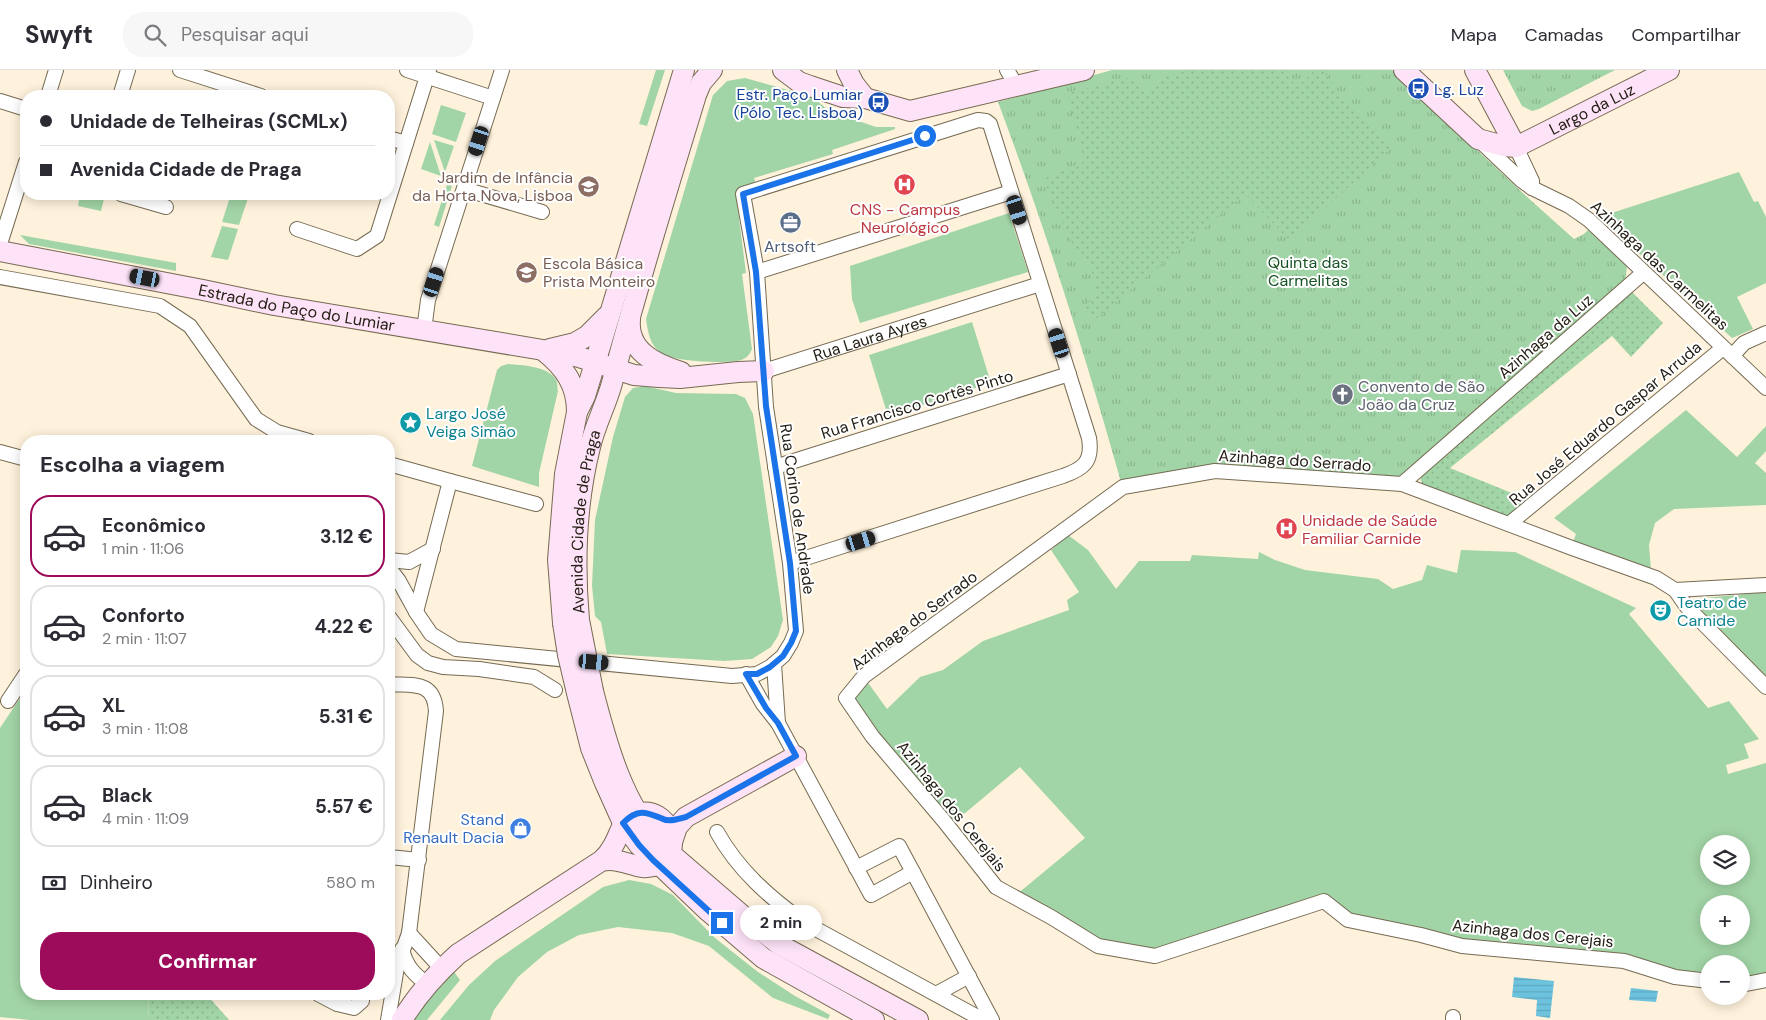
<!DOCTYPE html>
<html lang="pt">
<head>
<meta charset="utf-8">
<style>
	body { margin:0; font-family:"DM Sans",sans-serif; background:#f7f7f7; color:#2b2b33; height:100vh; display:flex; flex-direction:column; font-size:19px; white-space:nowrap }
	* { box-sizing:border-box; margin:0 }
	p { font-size:16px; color:#7c7c81 }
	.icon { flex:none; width:28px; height:28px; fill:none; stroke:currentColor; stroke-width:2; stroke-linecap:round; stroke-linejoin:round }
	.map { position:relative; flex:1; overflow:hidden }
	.drawer { position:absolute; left:20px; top:365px; width:375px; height:565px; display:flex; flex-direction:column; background:#fff; border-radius:20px; box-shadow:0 2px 12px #0003 }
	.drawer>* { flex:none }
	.top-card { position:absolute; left:20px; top:20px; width:375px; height:110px; border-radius:20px; box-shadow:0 2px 12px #0003; display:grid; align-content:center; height:110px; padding:0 20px; background:#fff }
	.tools { position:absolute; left:1700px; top:765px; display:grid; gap:10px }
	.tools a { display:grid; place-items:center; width:50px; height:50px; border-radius:50%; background:#fff; box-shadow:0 2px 12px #0003; font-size:25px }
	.end { position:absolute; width:22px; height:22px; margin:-11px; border:6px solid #1a73e8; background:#fff; box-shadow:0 0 0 2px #fff }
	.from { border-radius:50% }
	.bubble { position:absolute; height:35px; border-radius:18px; background:#fff; box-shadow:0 2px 12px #0003; font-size:16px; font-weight:700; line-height:35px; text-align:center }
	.car { position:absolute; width:15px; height:30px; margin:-15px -8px; border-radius:6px; box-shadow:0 0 4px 1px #0007; background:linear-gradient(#222 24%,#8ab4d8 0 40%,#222 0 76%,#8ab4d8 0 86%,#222 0) }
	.top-card b { display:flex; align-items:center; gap:18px; height:48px; font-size:19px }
	.top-card b+b { border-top:1px solid #e1e1e2 }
	.top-card i { width:12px; height:12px; background:#2b2b33 }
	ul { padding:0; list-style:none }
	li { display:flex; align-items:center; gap:15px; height:82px; margin:0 10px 8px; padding:0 10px; border:2px solid #e1e1e2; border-radius:20px }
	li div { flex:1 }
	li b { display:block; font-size:19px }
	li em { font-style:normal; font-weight:700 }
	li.on { border-color:#9c0c5a }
	li>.icon { width:45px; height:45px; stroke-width:1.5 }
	h2 { padding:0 20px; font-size:22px; line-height:60px }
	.pay { display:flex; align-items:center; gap:12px; height:55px; padding:0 20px; font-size:19px }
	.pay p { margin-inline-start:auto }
	.button { display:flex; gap:10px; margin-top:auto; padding:10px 20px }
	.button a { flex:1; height:58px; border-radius:20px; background:#9c0c5a; color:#fff; font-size:20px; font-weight:700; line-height:58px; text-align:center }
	header { display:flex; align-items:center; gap:30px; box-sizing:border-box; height:70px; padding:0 25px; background:#fff; border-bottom:1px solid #e1e1e2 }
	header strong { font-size:24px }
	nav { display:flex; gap:28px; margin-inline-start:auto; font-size:18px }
	.search { width:350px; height:45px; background:#f7f7f7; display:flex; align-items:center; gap:12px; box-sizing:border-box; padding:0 18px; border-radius:20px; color:#7c7c81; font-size:19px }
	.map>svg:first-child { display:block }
	.grass { fill:#a1d4a6; fill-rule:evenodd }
	.park { fill:url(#park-tufts) }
	.garden { fill:url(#garden-dots) }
	.water { fill:url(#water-rules) }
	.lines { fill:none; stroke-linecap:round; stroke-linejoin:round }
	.street-casing { stroke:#766a52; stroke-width:16 }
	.secondary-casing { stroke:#766a52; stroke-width:22 }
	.street { stroke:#fff; stroke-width:14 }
	.secondary { stroke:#fde2f8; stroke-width:20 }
	.secondary-bridge-casing { stroke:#766a52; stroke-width:22; stroke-linecap:butt }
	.secondary-bridge { stroke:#fde2f8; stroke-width:20 }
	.route { stroke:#1a73e8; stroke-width:6 }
	.labels { text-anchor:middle; stroke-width:4; stroke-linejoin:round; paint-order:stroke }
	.transit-label { font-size:16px; fill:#164399; stroke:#fff; text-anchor:start }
	.street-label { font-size:16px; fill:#252016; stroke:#fff }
	.education-label { font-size:16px; fill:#785e54; stroke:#fff; text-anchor:end }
	.health-label { font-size:16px; fill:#be3a42; stroke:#fff }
	.service-label { font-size:16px; fill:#4e5e75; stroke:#fff }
	.park-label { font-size:16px; fill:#165223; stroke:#fff }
	.worship-label { font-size:16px; fill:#5b616d; stroke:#fff; text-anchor:start }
	.culture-label { font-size:16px; fill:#0d838f; stroke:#fff; text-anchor:start }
	.shop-label { font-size:16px; fill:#366cbe; stroke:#fff; text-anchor:end }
</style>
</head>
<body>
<header>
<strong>Swyft</strong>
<div class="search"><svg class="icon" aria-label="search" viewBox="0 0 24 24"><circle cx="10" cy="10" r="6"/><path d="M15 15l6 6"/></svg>Pesquisar aqui</div>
<nav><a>Mapa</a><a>Camadas</a><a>Compartilhar</a></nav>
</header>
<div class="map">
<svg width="1766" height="950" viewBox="0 0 1766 950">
	<defs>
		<pattern id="park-tufts" width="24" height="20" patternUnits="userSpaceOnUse" patternTransform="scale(1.25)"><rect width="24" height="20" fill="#a1d4a6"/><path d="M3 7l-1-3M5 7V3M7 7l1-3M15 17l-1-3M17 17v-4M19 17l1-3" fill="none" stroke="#8ab68e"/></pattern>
		<pattern id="garden-dots" width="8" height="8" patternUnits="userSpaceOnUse" patternTransform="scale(1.25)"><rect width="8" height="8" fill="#a1d4a6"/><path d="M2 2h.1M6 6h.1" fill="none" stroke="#8ab68e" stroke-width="1.8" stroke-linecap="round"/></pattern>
		<pattern id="water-rules" width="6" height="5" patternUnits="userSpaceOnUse" patternTransform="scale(1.25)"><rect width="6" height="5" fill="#6dc3de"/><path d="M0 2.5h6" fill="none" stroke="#5ea7be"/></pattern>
	</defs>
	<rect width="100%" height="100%" fill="#fef2dc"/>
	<!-- grass -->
	<path class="grass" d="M656,0H665L647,56L639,54Z
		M745,8L813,27L829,41L876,57H895V59L832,80L833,84L754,108L756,114L739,126L737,133L746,203L742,204L752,279C750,284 747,288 741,290C728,294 673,292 661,283C650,275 648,263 646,249L713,25L727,11Z
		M441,35L466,43L456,72L432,64Z
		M434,70L454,76L445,102Z
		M430,72L441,106L421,99Z
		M1739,102L1754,132L1758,131L1766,147V213L1737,227L1753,259L1732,268L1599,147Z
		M447,115L452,116L439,157L434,155Z
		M78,124H96L104,129L101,141L78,136L80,125Z
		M231,124L249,125L239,155L222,152Z
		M1009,143L1028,202L860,253L852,229L850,196Z
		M222,156L238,159L228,190L211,187Z
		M20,165L176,193V201L29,174Z
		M972,252L991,313L888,346L869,285Z
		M508,294C521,295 549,296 556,310C558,313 557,318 558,321L539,403V417L472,396L497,300L501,296Z
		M645,316L676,323L736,324L745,328L753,344L783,550L778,566L771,577L752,589L724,591L607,584L601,552L595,546L592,516L595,450L613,367L625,327L633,318Z
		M1686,340L1737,387L1766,356V381L1755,393L1766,403V435L1674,439L1655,453L1649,475L1651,500L1573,472L1576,464L1554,448Z
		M1068,465L1088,480L1116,519L1139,491H1190L1192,485L1258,489L1259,482L1275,490L1305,500L1378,509L1393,519L1422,510L1427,495L1457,503L1461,480L1515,482L1636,538L1629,544L1708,638L1729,631L1759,669L1744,674L1749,688L1726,695L1728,704L1766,693V903L1741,914V894H1709V910L1492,875L1471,870L1451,868L1352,845L1323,826L1156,881L1100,871L1016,825L1085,768L1020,697L952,754L906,700L855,634L854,625L866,610L887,639L920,607L943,600L983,571L1069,540L1067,530L1079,522L1051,480ZM1709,774H1741V806H1709ZM1709,834H1741V866H1709Z
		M1766,522V606L1693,533V530L1694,529Z
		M26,619V924H148L149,950H30L0,947V658Z
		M629,810L651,814L673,825L715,868L758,902L795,926L830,945L828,949L773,928L709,876L672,863L618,857L579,865L547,882L518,907L494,940L490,950H440L469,915L495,891L603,817Z
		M452,899L460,910L427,950H409Z"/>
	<!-- park -->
	<path class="park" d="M1112,0H1392L1526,126L1574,169L1584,164L1588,160L1627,196L1625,213L1396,410L1221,397L1121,412C1085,284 1045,157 998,32Z
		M1503,0H1615L1539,39L1532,41L1522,36Z"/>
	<!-- garden -->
	<path class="garden" d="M1195,0H1282L1297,17L1315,0H1323L1337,21L1392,77L1290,171L1245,124L1096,249L1085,239L1093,225L1096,212L1090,198L1078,185L1043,109L1086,91L1068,28L1072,22L1130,7L1147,22L1164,5Z
		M1631,221L1663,253L1631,287L1612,266L1450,398L1529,430L1508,448L1425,417L1422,414L1420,406Z
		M148,924H206L229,950H149Z"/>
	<!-- water -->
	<path class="water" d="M1514,907L1554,911L1550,948L1536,946L1537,930L1512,927Z
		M1631,918L1658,921L1656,932L1629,930Z"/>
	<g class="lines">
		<defs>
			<g id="street">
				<path d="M180,0L261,26"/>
				<path d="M407,0L493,28"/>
				<path d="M1007,0L1016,15"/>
				<path d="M48,26L56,0"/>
				<path d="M120,26L128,0"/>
				<path d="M0,31L26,39"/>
				<path d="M392,69L406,73"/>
				<path d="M1480,71L1521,110L1532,118L1569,136L1589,150L1766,318"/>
				<path d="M1516,77L1532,111V118"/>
				<path d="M464,119L542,142"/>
				<path d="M121,124L166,137"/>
				<path d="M297,159L357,179L377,166L429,0"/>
				<path d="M0,174L26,92"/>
				<path d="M757,202L1011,122"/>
				<path d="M0,207L160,236L190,256L256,349L277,362L309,371"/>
				<path d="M424,260L428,230L502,0"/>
				<path d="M1732,286L1744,273L1766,263"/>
				<path id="s1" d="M764,301L1040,214"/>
				<path d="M0,382L26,389"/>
				<path d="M389,394L450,411L416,542"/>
				<path d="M775,397L1069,304"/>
				<path d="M450,411L536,434"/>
				<path d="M1402,414L1643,203"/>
				<path d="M1509,454L1723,278"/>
				<path d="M389,490L409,492L433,479"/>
				<path d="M389,498L399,511L416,542L431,564L456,579L732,606L757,604L770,597L783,586L791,573L796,561L790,493L766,337L757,202L743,124L978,50L986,51L990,54L1089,368C1093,392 1083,399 1063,406L790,493"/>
				<path d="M1675,520L1766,515"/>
				<path d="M389,547L417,585L428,593L443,597L479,599L534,607L555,620"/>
				<path d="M774,594L778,653"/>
				<path d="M746,604L763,634L778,653L871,825L913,802"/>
				<path d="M8,631L26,604"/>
				<path d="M717,762C738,800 770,828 805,853L983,950"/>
				<path d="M389,787L419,790"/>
				<path d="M856,798L899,776L992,950"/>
				<path d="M409,863L442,899"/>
				<path d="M402,879C406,896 414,905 429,915"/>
				<path d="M1709,911L1675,907L1624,891L1462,876L1421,865L1348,850L1324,831L1155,886L1098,876L1051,847L996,817L944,751L872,666L846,628L864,606L1123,417L1215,401L1402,414L1572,478L1656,508L1675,520L1687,537L1766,617"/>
				<path d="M1741,915L1766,910"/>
				<path d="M318,924L337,934L354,938L362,931V924"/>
				<path d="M936,924L969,906"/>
				<path d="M388,950L397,897L409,863L436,641C434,610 413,616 389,614"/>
				<path d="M1453,950V947"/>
			</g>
			<g id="secondary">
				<path d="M783,0L799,12L810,16L843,27L865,28L910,41L1084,0"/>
				<path d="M847,0L854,14L865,28"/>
				<path id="s2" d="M1404,0L1478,69L1504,76L1516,77L1669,0"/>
				<path d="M1475,0L1516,77"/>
				<path id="s3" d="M0,181L203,220L274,235L543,280L579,287L634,305L659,307L680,308L738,302L764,301"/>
				<path d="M630,249C627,281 655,294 681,302"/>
				<path d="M550,279L575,273L587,266L607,246"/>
				<path d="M544,281C565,298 577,315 577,342"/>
				<path id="s4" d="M579,550C574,493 576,433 590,377C595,355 606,335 612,313C637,216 667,121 696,25L701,13L712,0"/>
				<path d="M563,553L558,490L565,404L577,342L585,326L684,0"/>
				<path d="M593,621C607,675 623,735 663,777L750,852L780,875L918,950"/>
				<path d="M577,623L591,678L605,713L623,753L639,775L708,841L763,888L874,950"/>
				<path d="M673,769L677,757L686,747L796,686"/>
				<path d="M402,950C417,925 437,903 458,884L601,791C606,787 610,782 613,776C621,763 621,749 637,744C668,734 687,782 657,795C637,803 624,786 601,791"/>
			</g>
		</defs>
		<!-- street casing -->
		<use href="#street" class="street-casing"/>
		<!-- secondary casing -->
		<use href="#secondary" class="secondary-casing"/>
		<!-- street -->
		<use href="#street" class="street"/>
		<!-- secondary -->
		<use href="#secondary" class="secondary"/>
		<defs>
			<path id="secondary-bridge" d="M579,550L593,621
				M563,553L568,585L577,623"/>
		</defs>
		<!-- secondary-bridge casing -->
		<use href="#secondary-bridge" class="secondary-bridge-casing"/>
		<!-- secondary-bridge -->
		<use href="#secondary-bridge" class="secondary-bridge"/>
	</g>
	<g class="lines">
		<!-- route -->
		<path class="route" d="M722,853L653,790L639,775L623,753C638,738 646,742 663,749C669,752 679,749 686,747L796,686L778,653L766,638L746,604H757L770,597L783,586L791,573L796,561L790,493L766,336L756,202L743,124L925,66"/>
	</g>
	<!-- icons -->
	<defs>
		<symbol id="bus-disc" viewBox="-11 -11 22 22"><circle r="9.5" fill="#1a4fb4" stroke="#fff"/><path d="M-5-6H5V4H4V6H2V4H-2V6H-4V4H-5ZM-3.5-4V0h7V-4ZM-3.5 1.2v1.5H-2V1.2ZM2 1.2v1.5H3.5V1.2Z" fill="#fff"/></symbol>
		<symbol id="hospital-disc" viewBox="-11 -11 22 22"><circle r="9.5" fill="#e0444e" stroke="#fff"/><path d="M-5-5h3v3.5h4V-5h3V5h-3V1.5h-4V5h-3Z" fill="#fff"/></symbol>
		<symbol id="school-disc" viewBox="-11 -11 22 22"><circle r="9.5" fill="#8d6e63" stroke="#fff"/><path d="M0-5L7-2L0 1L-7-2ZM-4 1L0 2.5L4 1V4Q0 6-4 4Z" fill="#fff"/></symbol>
		<symbol id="office-disc" viewBox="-11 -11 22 22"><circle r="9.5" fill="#5c6f8a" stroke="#fff"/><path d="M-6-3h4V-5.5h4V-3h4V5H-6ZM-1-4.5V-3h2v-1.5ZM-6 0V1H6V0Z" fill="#fff"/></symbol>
		<symbol id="church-disc" viewBox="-11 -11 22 22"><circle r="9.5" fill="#6b7280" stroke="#fff"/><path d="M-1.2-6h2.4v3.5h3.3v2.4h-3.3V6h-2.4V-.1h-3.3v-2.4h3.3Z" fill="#fff"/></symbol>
		<symbol id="sight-disc" viewBox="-11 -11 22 22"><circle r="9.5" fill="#0f9aa8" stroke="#fff"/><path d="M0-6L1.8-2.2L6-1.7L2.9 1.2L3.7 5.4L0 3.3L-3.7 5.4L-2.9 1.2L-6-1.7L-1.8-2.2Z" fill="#fff"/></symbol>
		<symbol id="theatre-disc" viewBox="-11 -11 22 22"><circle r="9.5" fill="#0f9aa8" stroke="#fff"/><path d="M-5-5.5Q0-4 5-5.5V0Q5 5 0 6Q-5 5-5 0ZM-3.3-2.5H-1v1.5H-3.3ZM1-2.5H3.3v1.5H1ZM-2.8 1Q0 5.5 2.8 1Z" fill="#fff"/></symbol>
		<symbol id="shop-disc" viewBox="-11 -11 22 22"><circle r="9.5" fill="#3f7fe0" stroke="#fff"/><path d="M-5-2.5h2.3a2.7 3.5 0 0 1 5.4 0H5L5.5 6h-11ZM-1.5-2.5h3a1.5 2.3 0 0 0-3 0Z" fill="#fff"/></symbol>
	</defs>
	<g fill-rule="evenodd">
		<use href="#bus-disc" x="1406" y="6" width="25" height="25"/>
		<use href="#bus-disc" x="866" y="20" width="25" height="25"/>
		<use href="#hospital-disc" x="892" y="102" width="25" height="25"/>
		<use href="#school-disc" x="576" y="104" width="25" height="25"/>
		<use href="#office-disc" x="778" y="140" width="25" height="25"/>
		<use href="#school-disc" x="514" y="190" width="25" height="25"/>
		<use href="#church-disc" x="1330" y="312" width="25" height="25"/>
		<use href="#sight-disc" x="398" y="340" width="25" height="25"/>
		<use href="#hospital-disc" x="1274" y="446" width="25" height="25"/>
		<use href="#theatre-disc" x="1648" y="528" width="25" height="25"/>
		<use href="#shop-disc" x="508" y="746" width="25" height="25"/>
	</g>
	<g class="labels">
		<!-- transit labels -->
		<g class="transit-label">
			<text x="1434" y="25">Lg. Luz</text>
			<text x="863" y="30" text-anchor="end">Estr. Paço Lumiar<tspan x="863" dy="18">(Pólo Tec. Lisboa)</tspan></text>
		</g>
		<!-- street labels -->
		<g class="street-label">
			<text dy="6" stroke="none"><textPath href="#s2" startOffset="225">Largo da Luz</textPath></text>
			<text transform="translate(1660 195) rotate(43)" y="6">Azinhaga das Carmelitas</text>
			<text dy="6" stroke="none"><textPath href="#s3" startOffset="302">Estrada do Paço do Lumiar</textPath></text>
			<text transform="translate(1545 266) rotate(-41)" y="6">Azinhaga da Luz</text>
			<text dy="6" stroke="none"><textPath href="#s1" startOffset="111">Rua Laura Ayres</textPath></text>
			<text transform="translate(917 334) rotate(-17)" y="6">Rua Francisco Cortês Pinto</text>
			<text transform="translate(1605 353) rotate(-40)" y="6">Rua José Eduardo Gaspar Arruda</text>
			<text transform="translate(1295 390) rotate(4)" y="6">Azinhaga do Serrado</text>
			<text transform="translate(798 439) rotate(82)" y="6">Rua Corino de Andrade</text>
			<text dy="6" stroke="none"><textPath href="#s4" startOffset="99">Avenida Cidade de Praga</textPath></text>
			<text transform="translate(914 550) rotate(-37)" y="6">Azinhaga do Serrado</text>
			<text transform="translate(952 736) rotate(51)" y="6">Azinhaga dos Cerejais</text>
			<text transform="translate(1533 863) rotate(6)" y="6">Azinhaga dos Cerejais</text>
		</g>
		<!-- education labels -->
		<g class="education-label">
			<text x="573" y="113">Jardim de Infância<tspan x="573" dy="18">da Horta Nova, Lisboa</tspan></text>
			<text x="543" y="199" text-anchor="start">Escola Básica<tspan x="543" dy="18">Prista Monteiro</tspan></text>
		</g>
		<!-- health labels -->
		<g class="health-label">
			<text x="905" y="145">CNS - Campus<tspan x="905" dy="18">Neurológico</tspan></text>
			<text x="1302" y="456" text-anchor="start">Unidade de Saúde<tspan x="1302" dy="18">Familiar Carnide</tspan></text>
		</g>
		<!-- service labels -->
		<g class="service-label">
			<text x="790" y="182">Artsoft</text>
		</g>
		<!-- park labels -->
		<g class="park-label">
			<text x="1308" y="198">Quinta das<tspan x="1308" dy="18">Carmelitas</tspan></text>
		</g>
		<!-- worship labels -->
		<g class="worship-label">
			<text x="1358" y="322">Convento de São<tspan x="1358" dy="18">João da Cruz</tspan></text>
		</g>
		<!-- culture labels -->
		<g class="culture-label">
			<text x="426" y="349">Largo José<tspan x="426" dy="18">Veiga Simão</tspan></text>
			<text x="1677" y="538">Teatro de<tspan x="1677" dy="18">Carnide</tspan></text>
		</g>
		<!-- shop labels -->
		<g class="shop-label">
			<text x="504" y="755">Stand<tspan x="504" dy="18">Renault Dacia</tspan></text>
		</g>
	</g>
</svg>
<div class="tools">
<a><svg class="icon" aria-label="layers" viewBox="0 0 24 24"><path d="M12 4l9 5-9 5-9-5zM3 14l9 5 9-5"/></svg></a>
<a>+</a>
<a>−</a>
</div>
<i class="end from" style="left:925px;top:66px"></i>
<i class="end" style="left:722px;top:853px"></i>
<div class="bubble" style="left:740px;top:835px;width:82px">2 min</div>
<i class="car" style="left:479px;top:71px;rotate:198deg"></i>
<i class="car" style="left:1017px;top:140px;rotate:162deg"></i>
<i class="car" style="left:145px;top:208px;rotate:281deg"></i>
<i class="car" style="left:434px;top:212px;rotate:18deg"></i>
<i class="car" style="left:1059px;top:273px;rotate:342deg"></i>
<i class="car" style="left:861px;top:471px;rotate:73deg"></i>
<i class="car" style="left:594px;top:592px;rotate:95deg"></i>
<div class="top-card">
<b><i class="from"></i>Unidade de Telheiras (SCMLx)</b>
<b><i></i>Avenida Cidade de Praga</b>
</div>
<section class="drawer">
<h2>Escolha a viagem</h2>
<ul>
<li class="on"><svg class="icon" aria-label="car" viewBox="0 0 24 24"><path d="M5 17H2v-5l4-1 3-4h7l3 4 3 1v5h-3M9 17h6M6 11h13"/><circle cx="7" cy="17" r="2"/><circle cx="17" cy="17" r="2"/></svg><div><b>Econômico</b><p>1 min · 11:06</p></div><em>3.12 €</em></li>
<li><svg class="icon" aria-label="car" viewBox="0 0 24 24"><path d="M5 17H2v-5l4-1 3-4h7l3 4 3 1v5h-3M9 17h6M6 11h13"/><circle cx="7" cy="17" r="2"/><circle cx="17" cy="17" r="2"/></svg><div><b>Conforto</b><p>2 min · 11:07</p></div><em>4.22 €</em></li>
<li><svg class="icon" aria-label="car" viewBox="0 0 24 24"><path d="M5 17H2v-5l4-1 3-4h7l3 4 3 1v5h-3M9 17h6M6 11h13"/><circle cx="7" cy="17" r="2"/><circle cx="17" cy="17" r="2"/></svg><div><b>XL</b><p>3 min · 11:08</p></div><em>5.31 €</em></li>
<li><svg class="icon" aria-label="car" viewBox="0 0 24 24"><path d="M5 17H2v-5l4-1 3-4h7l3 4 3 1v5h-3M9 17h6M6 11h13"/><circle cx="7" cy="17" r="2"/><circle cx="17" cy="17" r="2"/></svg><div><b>Black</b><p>4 min · 11:09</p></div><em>5.57 €</em></li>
</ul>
<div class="pay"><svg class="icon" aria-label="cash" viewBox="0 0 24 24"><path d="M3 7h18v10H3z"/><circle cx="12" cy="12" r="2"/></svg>Dinheiro<p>580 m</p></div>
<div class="button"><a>Confirmar</a></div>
</section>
</div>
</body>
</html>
